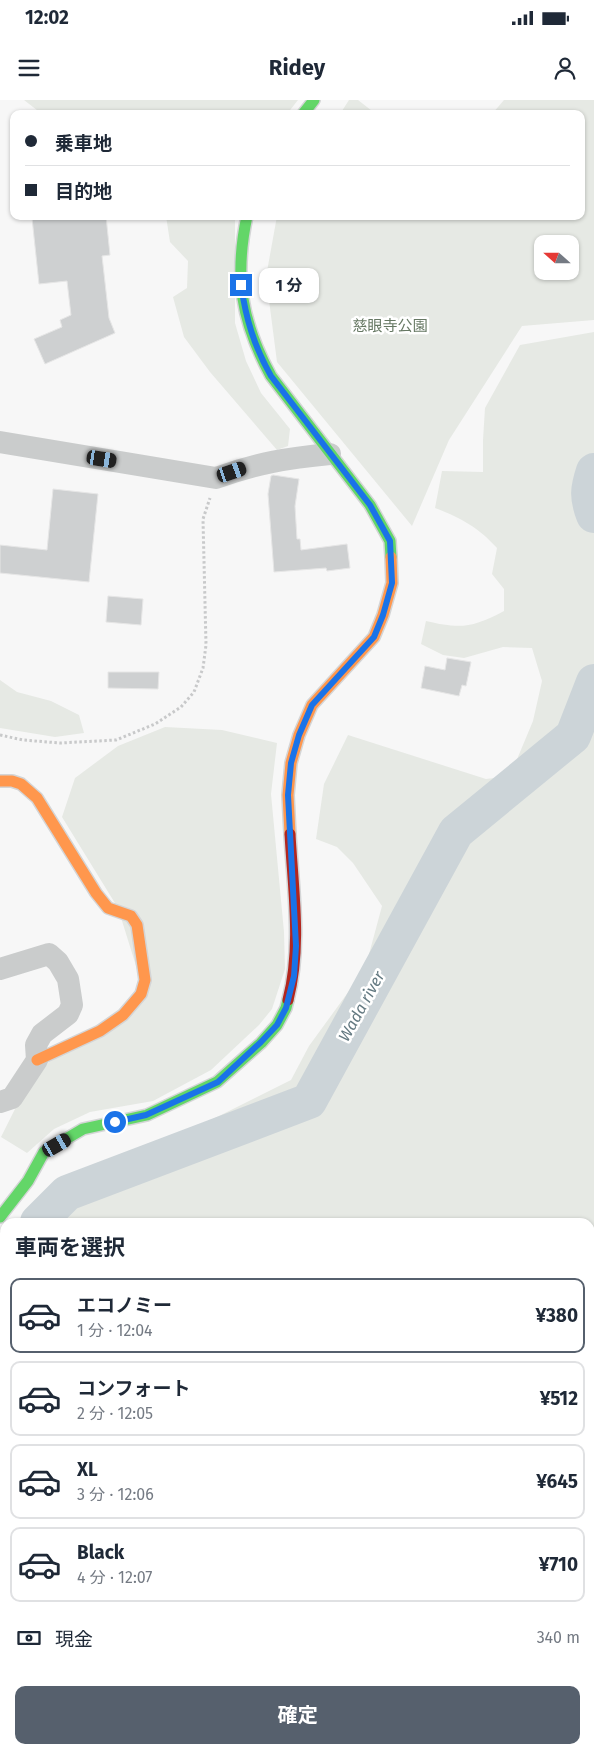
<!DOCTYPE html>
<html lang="ja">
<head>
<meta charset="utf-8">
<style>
	body { margin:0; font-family:"Fira Sans","Noto Sans JP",sans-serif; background:#f2f2f3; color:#1f2937; height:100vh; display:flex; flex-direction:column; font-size:19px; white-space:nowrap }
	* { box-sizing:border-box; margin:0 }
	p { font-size:16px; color:#747a83 }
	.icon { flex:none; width:28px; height:28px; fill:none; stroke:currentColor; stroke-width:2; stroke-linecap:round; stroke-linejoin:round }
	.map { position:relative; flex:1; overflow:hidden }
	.details { position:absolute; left:0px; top:1118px; width:595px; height:536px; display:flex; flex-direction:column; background:#fff; border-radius:15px 15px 0 0; box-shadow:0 1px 4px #0004 }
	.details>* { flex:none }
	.banner { position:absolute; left:10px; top:10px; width:575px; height:110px; border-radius:10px; box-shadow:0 1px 4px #0004; display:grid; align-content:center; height:110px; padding:0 15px; background:#fff }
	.needle { width:32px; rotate:291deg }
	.controls { position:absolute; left:534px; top:135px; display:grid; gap:10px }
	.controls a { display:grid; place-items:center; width:45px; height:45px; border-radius:10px; background:#fff; box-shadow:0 1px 4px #0004; font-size:25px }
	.end { position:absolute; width:22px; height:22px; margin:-11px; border:6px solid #1a73e8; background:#fff; box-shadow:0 0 0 2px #fff }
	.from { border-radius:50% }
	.bubble { position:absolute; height:35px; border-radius:10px; background:#fff; box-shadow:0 1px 4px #0004; font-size:16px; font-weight:700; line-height:35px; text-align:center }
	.car { position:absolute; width:15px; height:30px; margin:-15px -8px; border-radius:6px; box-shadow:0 0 4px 1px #0007; background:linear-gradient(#222 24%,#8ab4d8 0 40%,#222 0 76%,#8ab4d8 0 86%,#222 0) }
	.banner b { display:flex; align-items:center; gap:18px; height:48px; font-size:19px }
	.banner b+b { border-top:1px solid #e0e1e3 }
	.banner i { width:12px; height:12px; background:#1f2937 }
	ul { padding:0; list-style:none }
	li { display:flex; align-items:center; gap:15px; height:75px; margin:0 10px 8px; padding:0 5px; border:2px solid #e0e1e3; border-radius:10px }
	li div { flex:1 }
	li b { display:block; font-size:19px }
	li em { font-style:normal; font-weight:700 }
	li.selected { border-color:#56606d }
	li>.icon { width:45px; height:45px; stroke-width:1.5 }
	h2 { padding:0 15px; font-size:22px; line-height:60px }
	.pay { display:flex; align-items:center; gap:12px; height:55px; padding:0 15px; font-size:19px }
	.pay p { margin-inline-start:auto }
	.cta { display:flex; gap:10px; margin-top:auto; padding:10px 15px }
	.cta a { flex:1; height:58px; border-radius:10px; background:#56606d; color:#fff; font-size:20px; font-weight:700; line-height:58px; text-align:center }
	.status { display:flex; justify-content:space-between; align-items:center; height:35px; padding:0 25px; background:#fff; direction:ltr }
	.status svg { height:14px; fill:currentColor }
	header { display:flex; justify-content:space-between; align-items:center; height:65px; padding:0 15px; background:#fff; font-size:22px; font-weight:700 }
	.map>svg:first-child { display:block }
	.green { fill:#e6e9e4; fill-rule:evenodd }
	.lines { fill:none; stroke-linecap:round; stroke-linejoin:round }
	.river { stroke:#ccd4d8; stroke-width:36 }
	.building { fill:#ced0d1; stroke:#e6e6e6 }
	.fast-casing { stroke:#d4d5d6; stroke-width:14 }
	.slow-casing { stroke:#d4d5d6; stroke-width:14 }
	.jam-casing { stroke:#d4d5d6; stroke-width:14 }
	.path { stroke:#c8c9ca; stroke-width:3; stroke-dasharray:2.5 2.5; stroke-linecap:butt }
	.street { stroke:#cacccc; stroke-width:22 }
	.fast { stroke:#63d668; stroke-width:11 }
	.slow { stroke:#ff974d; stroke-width:11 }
	.jam { stroke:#b3261e; stroke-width:11 }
	.route { stroke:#1a73e8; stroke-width:6 }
	.labels { text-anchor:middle; stroke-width:5; stroke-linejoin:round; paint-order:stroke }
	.park-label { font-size:15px; fill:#667863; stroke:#fff }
	.water-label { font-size:16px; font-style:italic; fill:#637981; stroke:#fff }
</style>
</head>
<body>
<div class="status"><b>12:02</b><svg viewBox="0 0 49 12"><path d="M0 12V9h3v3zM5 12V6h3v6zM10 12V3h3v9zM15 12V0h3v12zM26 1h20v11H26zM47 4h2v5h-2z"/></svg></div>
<header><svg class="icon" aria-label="menu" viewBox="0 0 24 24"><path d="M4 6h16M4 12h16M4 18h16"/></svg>Ridey<svg class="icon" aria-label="person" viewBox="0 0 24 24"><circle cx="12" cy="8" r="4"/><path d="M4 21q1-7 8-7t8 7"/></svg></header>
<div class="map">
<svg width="594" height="1653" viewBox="0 0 594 1653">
	<rect width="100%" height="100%" fill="#f7f7f7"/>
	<!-- green -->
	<path class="green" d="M24,0H298L287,14H42Z
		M349,0H358L376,14H340Z
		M504,0H594V220L522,226L449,340L412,426L277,262L266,177L277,116H581V14H492ZM542,144H570V171H542Z
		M166,116H235V223L246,261L261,293L290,329L288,346L277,350L210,272L184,237L173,197L187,188L188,161L170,142Z
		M594,232V1653H0V1135L5,1133V1649H590V1122H22L77,1073L140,1051L219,1016L291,980L309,946L365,869L382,806L353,763L337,747L316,739L324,684L348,635L486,679L510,676L533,621L542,581L532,548L503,547L464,558L443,555L421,544L426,521C460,529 472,528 504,511V489L492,474L497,448C478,427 461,418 435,408L442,371L483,372V340L485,308L520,245Z
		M0,580L17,592L51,601L79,615L84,633L55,637L0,628Z
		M165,627L222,630L277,643L271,694L284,832L285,869L272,909L259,925L211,970L153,1001L90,1012L54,1029L27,1053L1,1037L19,1001L45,965L146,898L118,808L62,717L75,678L118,646Z"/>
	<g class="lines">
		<!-- river -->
		<path class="river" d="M594,371C588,389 587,397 594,415
			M38,1122L67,1093L309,1001L456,732L573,636L594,582
			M0,1151L5,1149"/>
	</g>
	<!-- building -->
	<path class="building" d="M47,116H106L110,155L102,156L109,218L115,233L45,264L34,239L62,227L60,220L71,215L67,181L39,184L32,118Z
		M273,375L299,379L295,406L297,439H300L301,450L347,444L350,468L327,471L326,468L274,472L268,394L271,376Z
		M53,389L98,394L89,482L0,473V445L47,450Z
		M108,496L143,499L141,525L106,522Z
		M447,558L471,562L466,586L462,585L459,596L421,588L425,566L445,570Z
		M108,572H159L158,589L108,588Z"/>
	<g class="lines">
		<defs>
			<path id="fast" d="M303,14L314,0
				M247,116C234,177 241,221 271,276L370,405L390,441L391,457
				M0,1117L28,1081L44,1052L83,1029L147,1015L217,982L261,943L277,925L286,908L288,900"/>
			<path id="slow" d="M0,681H12L21,684L37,698L96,793L108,808L131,816L137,825L145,880L141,894L123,915L100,931L37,960
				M290,734L288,695L291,663L299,635L312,605L374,537L383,515L392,483L391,457"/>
			<path id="jam" d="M288,900C302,846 293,789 290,734"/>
		</defs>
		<!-- fast casing -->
		<use href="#fast" class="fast-casing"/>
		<!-- slow casing -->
		<use href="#slow" class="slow-casing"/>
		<!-- jam casing -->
		<use href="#jam" class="jam-casing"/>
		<!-- path -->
		<path class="path" d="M0,635L23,640L60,643L116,640L155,624L181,607L194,592L203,568L206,545L203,419L210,398"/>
		<!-- street -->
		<path class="street" d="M0,342L216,378C257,363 288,358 330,354
			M0,869L49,854L58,862L68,879L72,905L68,914L42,934L36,945L37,960L12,998L0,1002"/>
		<!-- fast -->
		<use href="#fast" class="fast"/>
		<!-- slow -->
		<use href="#slow" class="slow"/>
		<!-- jam -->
		<use href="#jam" class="jam"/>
	</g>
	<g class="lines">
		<!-- route -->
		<path class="route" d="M115,1022L146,1015L218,982L261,942L277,925L286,908L294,876L296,846L288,695L291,663L299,635L312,605L374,537L383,515L392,483L390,441L370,405L271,276C254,246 246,219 241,185"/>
	</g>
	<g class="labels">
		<!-- park labels -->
		<g class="park-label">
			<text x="390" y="231">慈眼寺公園</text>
		</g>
		<!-- water labels -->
		<g class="water-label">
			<text transform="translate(361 906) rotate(-61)" y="6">Wada river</text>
		</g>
	</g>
</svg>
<div class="controls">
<a><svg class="needle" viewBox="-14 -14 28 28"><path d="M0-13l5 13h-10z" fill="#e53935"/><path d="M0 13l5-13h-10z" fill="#747a83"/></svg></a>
</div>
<i class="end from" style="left:115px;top:1022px"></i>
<i class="end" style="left:241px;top:185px"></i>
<div class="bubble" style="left:259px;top:168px;width:60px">1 分</div>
<i class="car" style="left:102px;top:359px;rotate:99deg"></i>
<i class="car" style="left:232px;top:372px;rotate:71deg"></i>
<i class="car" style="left:57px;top:1045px;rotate:60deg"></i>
<div class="banner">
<b><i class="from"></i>乗車地</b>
<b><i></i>目的地</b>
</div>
<section class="details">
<h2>車両を選択</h2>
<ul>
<li class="selected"><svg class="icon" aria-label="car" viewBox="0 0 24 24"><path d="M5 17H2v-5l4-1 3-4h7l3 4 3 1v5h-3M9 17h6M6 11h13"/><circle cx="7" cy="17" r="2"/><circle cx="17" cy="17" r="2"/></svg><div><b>エコノミー</b><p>1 分 · 12:04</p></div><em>¥380</em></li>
<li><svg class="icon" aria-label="car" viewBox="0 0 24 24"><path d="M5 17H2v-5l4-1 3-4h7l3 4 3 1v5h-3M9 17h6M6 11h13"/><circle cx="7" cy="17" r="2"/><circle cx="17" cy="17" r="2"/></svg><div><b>コンフォート</b><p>2 分 · 12:05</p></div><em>¥512</em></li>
<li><svg class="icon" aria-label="car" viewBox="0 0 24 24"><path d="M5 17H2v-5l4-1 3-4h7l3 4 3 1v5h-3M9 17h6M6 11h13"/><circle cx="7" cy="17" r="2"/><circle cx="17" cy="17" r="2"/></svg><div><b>XL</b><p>3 分 · 12:06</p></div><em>¥645</em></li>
<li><svg class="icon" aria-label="car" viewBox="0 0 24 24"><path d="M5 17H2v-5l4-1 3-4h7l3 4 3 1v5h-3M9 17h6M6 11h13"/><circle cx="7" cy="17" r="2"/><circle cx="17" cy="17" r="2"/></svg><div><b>Black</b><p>4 分 · 12:07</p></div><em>¥710</em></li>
</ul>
<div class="pay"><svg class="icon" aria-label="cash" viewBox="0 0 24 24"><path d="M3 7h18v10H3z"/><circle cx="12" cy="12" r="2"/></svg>現金<p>340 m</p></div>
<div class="cta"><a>確定</a></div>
</section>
</div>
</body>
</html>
